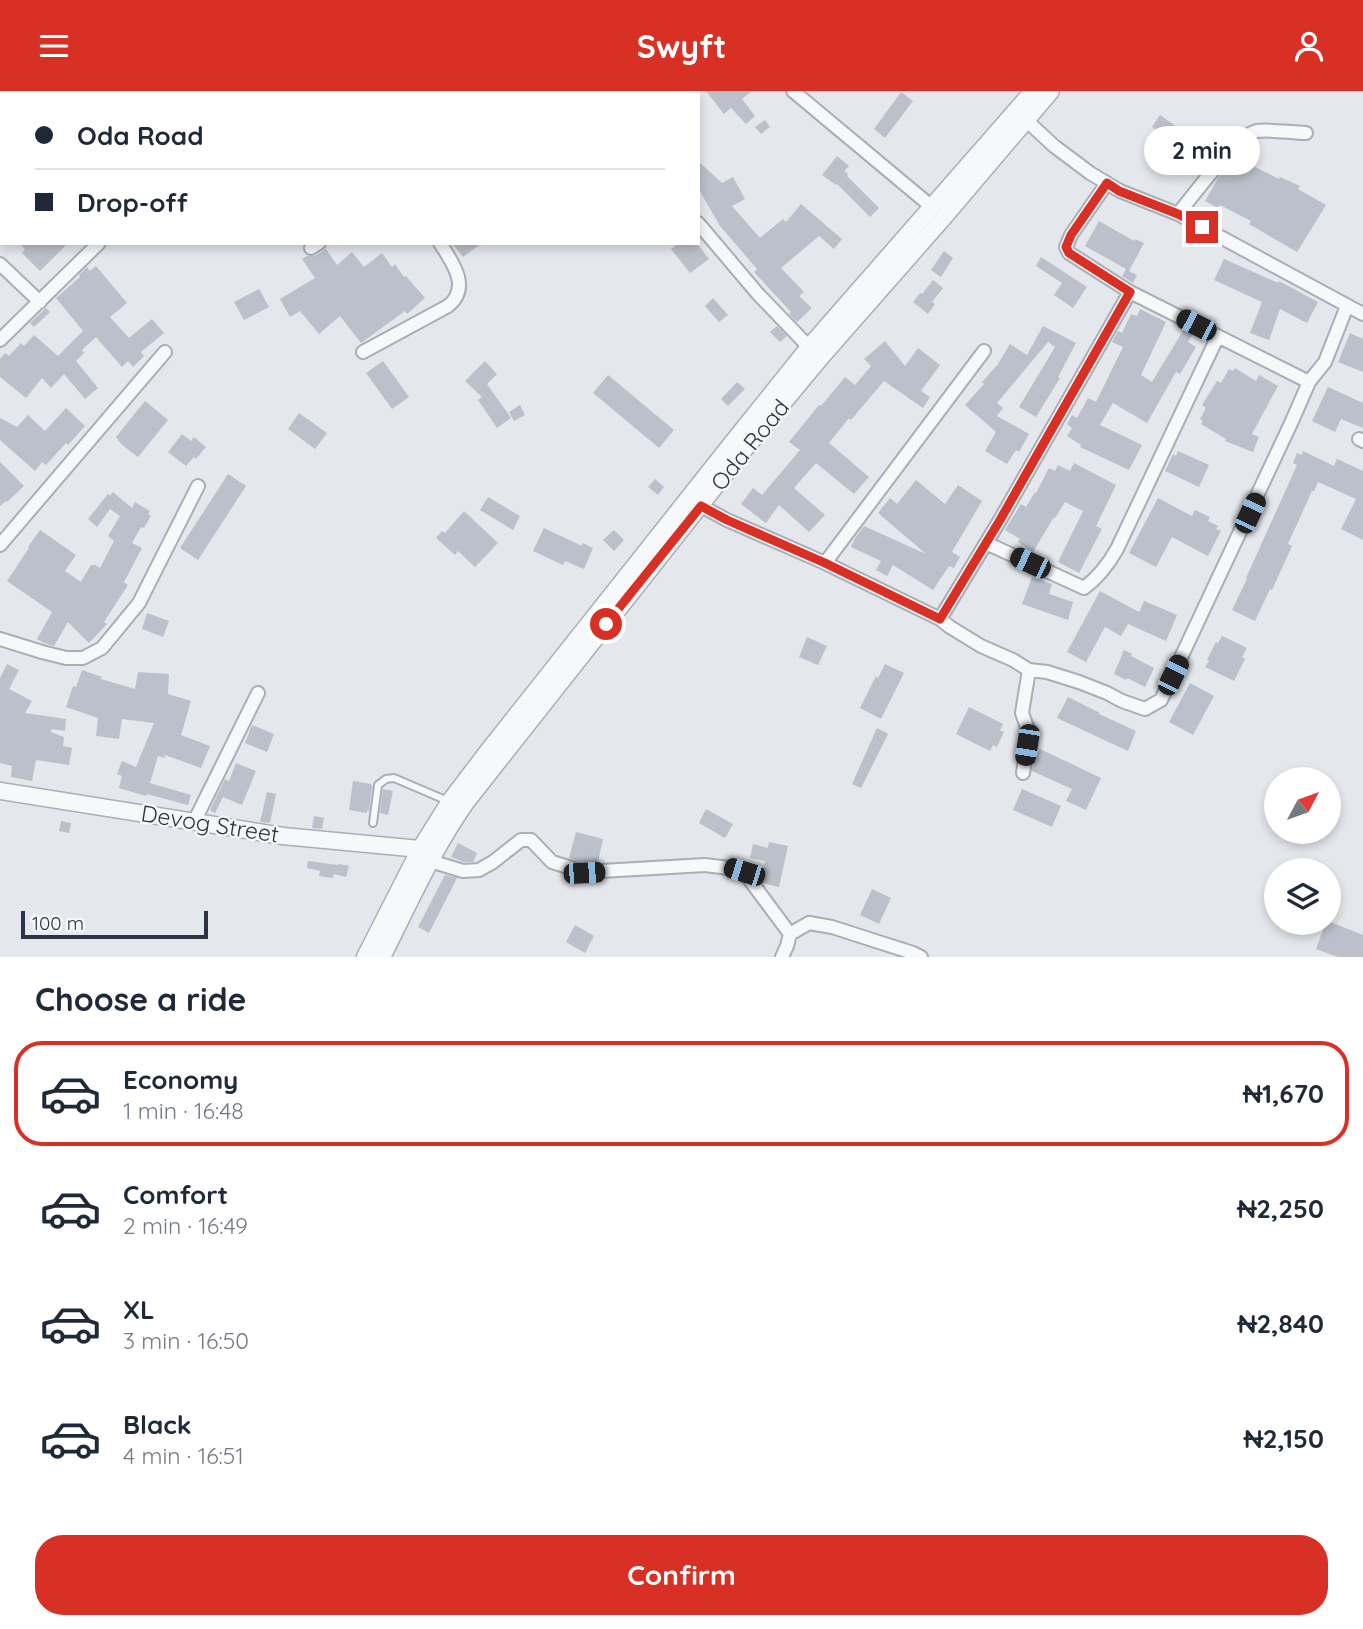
<!DOCTYPE html>
<html lang="en">
<head>
<meta charset="utf-8">
<style>
	body { margin:0; font-family:Quicksand,sans-serif; background:#f6f6f7; color:#1f2937; height:100vh; display:flex; flex-direction:column; font-size:26px; white-space:nowrap }
	* { box-sizing:border-box; margin:0 }
	p { font-size:23px; color:#747a83 }
	.icon { flex:none; width:38px; height:38px; fill:none; stroke:currentColor; stroke-width:2; stroke-linecap:round; stroke-linejoin:round }
	.map { position:relative; height:866px; overflow:hidden }
	.panel { display:flex; flex-direction:column; background:#fff; flex:1 }
	.panel>* { flex:none }
	.hud { position:absolute; left:0px; top:0px; width:700px; height:154px; box-shadow:0 4px 10px #0003; display:grid; align-content:center; height:154px; padding:0 35px; background:#fff }
	.needle { width:46px; rotate:49deg }
	.controls { position:absolute; left:1264px; top:676px; display:grid; gap:14px }
	.controls a { display:grid; place-items:center; width:77px; height:77px; border-radius:50%; background:#fff; box-shadow:0 4px 10px #0003; font-size:35px }
	.scale { position:absolute; left:21px; bottom:18px; width:187px; box-sizing:border-box; padding-left:7px; border:4px solid #2b3445; border-top:0; font-size:19px; line-height:24px; white-space:nowrap; color:#2b3445; -webkit-text-stroke:5px #f4f6f9; paint-order:stroke }
	.end { position:absolute; width:32px; height:32px; margin:-16px; border:9px solid #d93025; background:#fff; box-shadow:0 0 0 4px #fff }
	.from { border-radius:50% }
	.bubble { position:absolute; height:49px; border-radius:24px; background:#fff; box-shadow:0 4px 10px #0003; font-size:23px; font-weight:700; line-height:49px; text-align:center }
	.car { position:absolute; width:21px; height:42px; margin:-21px -10px; border-radius:9px; box-shadow:0 0 5px 2px #0007; background:linear-gradient(#222 24%,#8ab4d8 0 40%,#222 0 76%,#8ab4d8 0 86%,#222 0) }
	.hud b { display:flex; align-items:center; gap:24px; height:66px; font-size:26px }
	.hud b+b { border-top:2px solid #e0e1e3 }
	.hud i { width:18px; height:18px; background:#1f2937 }
	ul { padding:0; list-style:none }
	li { display:flex; align-items:center; gap:21px; height:105px; margin:0 14px 10px; padding:0 21px; border:4px solid transparent; border-radius:28px }
	li div { flex:1 }
	li b { display:block; font-size:26px }
	li em { font-style:normal; font-weight:700 }
	li.active { border-color:#d93025 }
	li>.icon { width:63px; height:63px; stroke-width:1.5 }
	h2 { padding:0 35px; font-size:32px; line-height:84px }
	.button { display:flex; gap:14px; margin-top:auto; padding:14px 35px }
	.button a { flex:1; height:80px; border-radius:28px; background:#d93025; color:#fff; font-size:28px; font-weight:700; line-height:80px; text-align:center }
	header { display:flex; justify-content:space-between; align-items:center; height:91px; padding:0 35px; background:#d93025; color:#fff; font-size:32px; font-weight:700 }
	.map>svg:first-child { display:block }
	.building { fill:#bbc0ca }
	.lines { fill:none; stroke-linecap:round; stroke-linejoin:round }
	.service-casing { stroke:#a9aeb7; stroke-width:10 }
	.minor-casing { stroke:#a9aeb7; stroke-width:16 }
	.tertiary-casing { stroke:#a9aeb7; stroke-width:19 }
	.service { stroke:#f7f8fa; stroke-width:6 }
	.minor { stroke:#f7f8fa; stroke-width:12 }
	.tertiary { stroke:#f7f8fa; stroke-width:16 }
	.route { stroke:#d93025; stroke-width:9 }
	.labels { text-anchor:middle; stroke-width:5; stroke-linejoin:round; paint-order:stroke }
	.street-label { font-size:23px; fill:#2b3445; stroke:#f4f6f9 }
</style>
</head>
<body>
<header><svg class="icon" aria-label="menu" viewBox="0 0 24 24"><path d="M4 6h16M4 12h16M4 18h16"/></svg>Swyft<svg class="icon" aria-label="person" viewBox="0 0 24 24"><circle cx="12" cy="8" r="4"/><path d="M4 21q1-7 8-7t8 7"/></svg></header>
<div class="map">
<svg width="1363" height="866" viewBox="0 0 1363 866">
	<rect width="100%" height="100%" fill="#e4e7ec"/>
	<!-- building -->
	<path class="building" d="M706,0H752L742,8L755,25L746,33L731,17L724,23Z
		M901,1L913,10L885,47L874,38Z
		M1160,24L1177,36L1175,39L1199,56L1192,66L1152,36Z
		M765,29L770,36L761,43L755,36Z
		M837,65L849,75L844,80L848,83L847,85L879,117L870,126L837,93L836,94L822,84Z
		M1239,68L1279,88L1280,86L1300,95L1298,98L1326,114L1297,161L1249,133L1251,130L1220,114L1218,117L1205,110L1218,87L1228,76L1235,79Z
		M698,70L722,92L733,86L745,108L732,115L760,147L783,128L786,131L801,113L842,148L834,158L819,145L781,177L804,201L799,205L812,217L797,231L789,223L791,221L754,181L757,178L720,135L698,97Z
		M1099,130L1134,150L1135,148L1144,152L1129,180L1137,184L1133,192L1122,185L1126,178L1085,155Z
		M19,152H68L40,180L22,162L25,158Z
		M452,152H482L463,166Z
		M679,152H697L709,168L690,182L671,158Z
		M326,158L337,174L352,161L364,176L382,162L392,176L395,173L404,186L406,185L425,207L407,223L405,220L361,252L340,225L319,243L300,220L290,226L280,208L315,187L302,168L307,165H315Z
		M944,160L953,167L941,186L931,179Z
		M1041,166L1087,196L1073,217L1054,204L1062,192L1036,175Z
		M1224,168L1278,192L1279,190L1318,211L1307,232L1280,218L1269,249L1250,242L1262,211L1214,189Z
		M96,175L127,212L110,226L129,247L152,228L164,242L141,261L144,265L133,276L128,270L122,276L96,246L82,259L84,262L76,270L98,297L85,308L64,283L51,297L42,287L26,307L0,286V268L5,262L9,265L21,252L24,255L34,244L58,265L83,240L56,207L80,186L79,184L87,176L90,180Z
		M933,189L943,197L932,211L935,213L928,223L913,211L920,202L922,203Z
		M259,198L269,216L244,229L234,211Z
		M713,207L728,224L719,231L705,215Z
		M46,217L50,221L34,236L30,232Z
		M1140,218L1166,231L1141,284L1152,291L1184,238L1193,243L1188,251L1196,256L1180,283L1176,281L1147,332L1113,312L1100,334L1142,354L1129,379L1080,356L1081,354L1067,345L1072,337L1067,333L1072,324L1077,327L1088,307L1096,311L1123,256L1112,251L1118,240L1122,242L1131,223L1137,225Z
		M777,235L787,245L780,251L770,241Z
		M1043,235L1076,252L1058,286L1060,287L1036,326L1019,316L1055,256L1048,251L997,312L1003,317L997,325L1029,343L1019,361L1016,359L1007,373L985,360L996,341L965,314L984,293L982,291L998,273L1010,253L1027,264Z
		M1350,242L1363,248V281L1338,271Z
		M885,250L905,275L918,257L940,274L921,300L930,306L923,317L884,290L851,329L849,327L829,352L869,386L854,403L816,372L794,397L825,424L809,441L779,414L766,432L741,413L753,397L762,404L800,359L789,351L819,314L821,315L845,286L855,294L871,275L864,268Z
		M383,270L409,306L392,318L366,282Z
		M485,270L497,283L487,293L511,327L497,337L478,309L482,306L465,290Z
		M1235,277L1256,290L1259,284L1278,295L1252,343L1259,346L1253,361L1225,350L1226,348L1201,333L1203,330L1200,328L1206,317L1202,314L1217,290L1221,292L1229,278L1233,280Z
		M608,284L674,339L659,357L593,302Z
		M737,291L745,298L728,315L721,308Z
		M1328,296L1363,312V337L1341,328L1335,341L1312,330Z
		M145,310L168,329L138,366L121,353L116,346Z
		M520,314L525,324L514,330L509,321Z
		M66,317L85,335L68,354L66,352L46,374L42,371L35,380L0,349V327L17,336L28,324L45,340Z
		M299,322L327,342L315,358L288,338Z
		M182,343L191,350L194,346L206,356L196,368L194,366L186,375L168,361Z
		M1178,360L1209,374L1199,396L1165,380L1173,363L1176,365Z
		M1303,360L1334,375L1337,368L1363,380V449L1341,438L1356,408L1318,391L1314,400H1312L1288,453L1292,455L1272,499L1270,498L1255,530L1232,519L1247,488L1246,487L1297,374L1293,372L1297,362L1302,364Z
		M0,371L24,395L7,411L6,410L0,415Z
		M1074,372L1116,394L1096,435L1102,438L1079,482L1058,471L1083,420L1065,411L1055,427L1054,426L1033,461L1018,451L1020,448L1005,439L1021,413L1026,416L1035,401L1036,402L1049,377L1055,380L1058,374L1070,380Z
		M228,383L246,395L198,469L180,457Z
		M655,388L664,396L658,404L648,396Z
		M916,389L945,413L958,394L982,410L952,461L960,466L954,477L949,475L933,499L893,474L887,485L876,479L881,470L851,456L855,447L864,435L926,463L878,422L890,407L897,413Z
		M113,401L132,417L135,411L150,420L148,423L151,425L144,437L141,436L132,452L142,457L124,491L128,494L104,531L107,533L89,552L68,531L54,555L44,552L37,548L52,521L7,490L29,457L28,456L40,439L76,464L65,480L81,491L91,474H95L100,477L114,450L108,445L120,425L110,418L97,436L88,428L108,403L110,405Z
		M488,406L520,425L513,439L480,419Z
		M1158,407L1192,425L1195,419L1210,426L1208,430L1218,435L1216,438L1221,440L1208,465L1172,446L1156,476L1129,462Z
		M464,420L498,452L475,476L458,460L455,464L436,447L442,440L445,442Z
		M544,437L582,455L583,452L593,457L584,478L565,470L563,474L533,460Z
		M614,439L624,449L614,460L603,449Z
		M1032,486L1052,493L1049,503L1073,511L1068,529L1022,513Z
		M1100,500L1139,521L1144,510L1177,524L1166,550L1128,533L1121,545L1105,536L1086,571L1067,561Z
		M147,522L169,530L163,546L142,538Z
		M1222,545L1247,557L1242,566L1245,568L1234,590L1205,576L1209,570L1207,569L1216,551L1218,552Z
		M807,546L827,555L818,574L799,566Z
		M1124,559L1132,563L1131,565L1154,577L1145,596L1127,587L1126,589L1114,583Z
		M7,573L19,579L9,598L32,610L25,622L66,628L65,640L52,638L51,641L64,646L63,655L72,657L69,674L36,669L32,690L11,686L12,675L0,672V587Z
		M885,573L904,582L881,628L860,617L876,585L878,587Z
		M82,579L102,586L101,588L135,598L138,581L169,583L168,603L191,610L181,644L210,655L201,677L165,664L164,667L158,665L150,692L191,704L188,714L147,703L146,705L119,697L122,685L117,683L122,670L136,676L154,632L122,628L119,648L96,645L98,627L66,616L73,595L76,596Z
		M1190,592L1214,605L1193,644L1169,631Z
		M1068,606L1100,622L1099,623L1136,640L1128,660L1057,627Z
		M969,616L1003,633L1000,639L1004,641L997,656L993,654L990,660L956,643Z
		M252,634L274,643L267,661L245,652Z
		M877,637L888,643L861,697L852,693Z
		M1040,658L1101,687L1086,719L1066,710L1072,698L1032,680L1033,672Z
		M236,672L256,680L242,714L223,706L215,722L210,719L225,688L229,690Z
		M353,690L371,693L372,695L369,720L367,719V722L349,719Z
		M383,698L393,700L388,724L380,722Z
		M1022,698L1061,715L1052,736L1013,719Z
		M267,701L276,703L270,732L260,731Z
		M706,718L733,733L725,747L699,732Z
		M314,725L324,727L322,738L312,737Z
		M61,730L71,732L69,742L59,740Z
		M576,741L603,748L598,771L585,772L569,767Z
		M769,751L788,755L779,796L763,792L761,789L765,770L750,767L753,753L768,757Z
		M458,752L477,762L473,771H464L451,766Z
		M308,770L338,774L339,773L349,775L346,786L334,783L333,787L319,785L320,780L307,777Z
		M445,784L457,787L429,842L418,836Z
		M872,798L891,807L879,833L860,824Z
		M1328,830L1363,844V866H1338L1316,858L1326,831Z
		M575,834L594,845L585,862L566,851Z"/>
	<g class="lines">
		<defs>
			<path id="service" d="M373,732L378,694L386,688L394,687L448,710"/>
			<path id="minor" d="M149,0L150,2
				M329,0L331,2
				M592,0L593,2
				M793,0L932,116
				M296,2L297,0
				M530,2L533,0
				M1026,29L1054,55L1090,82L1120,100L1178,123L1363,223
				M1107,92L1071,144L1066,156L1069,162L1130,201L1309,291
				M1178,123C1192,106 1238,43 1257,40C1269,38 1293,42 1306,42
				M698,132L758,203L809,256
				M311,157L319,152
				M0,173L40,211
				M0,249L99,152
				M363,261L448,215C471,197 453,172 440,152
				M1359,348L1363,350
				M701,415L727,429L825,472L940,528L1000,429L1130,201
				M986,452L1084,497C1099,486 1108,474 1117,458L1218,245
				M0,454L165,261
				M825,472L984,260
				M940,528L950,536L981,555L1013,569L1029,579L1047,581L1079,591L1107,602L1122,610L1145,618L1161,609L1292,330L1309,291L1325,271L1347,215
				M0,548L42,561L66,567H83L102,557L139,512L198,395
				M1023,682L1027,654L1028,639L1022,622L1029,579
				M194,731L258,602
				M430,770L463,780L479,779L493,771L521,749H531L552,771L584,781L705,774L729,777L744,781L790,843
				M782,866L787,855L790,843L809,832L832,836L913,862L921,866"/>
			<path id="tertiary" d="M0,700L283,745L420,758
				M365,866L420,758L450,710L488,660L732,352L809,256L1033,0
				M382,866C409,813 433,758 467,710L744,359L823,264L945,125L1051,0"/>
		</defs>
		<!-- service casing -->
		<use href="#service" class="service-casing"/>
		<!-- minor casing -->
		<use href="#minor" class="minor-casing"/>
		<!-- tertiary casing -->
		<use href="#tertiary" class="tertiary-casing"/>
		<!-- service -->
		<use href="#service" class="service"/>
		<!-- minor -->
		<use href="#minor" class="minor"/>
		<!-- tertiary -->
		<use href="#tertiary" class="tertiary"/>
	</g>
	<g class="lines">
		<!-- route -->
		<path class="route" d="M606,533L701,415L727,429L825,472L940,528L1000,429L1130,201L1069,162L1066,156L1071,144L1107,92L1119,100L1178,123L1202,136"/>
	</g>
	<g class="labels">
		<!-- street labels -->
		<g class="street-label">
			<text transform="translate(750 354) rotate(-51)" y="8">Oda Road</text>
			<text transform="translate(210 733) rotate(9)" y="8">Devog Street</text>
		</g>
	</g>
</svg>
<div class="controls">
<a><svg class="needle" viewBox="-14 -14 28 28"><path d="M0-13l5 13h-10z" fill="#e53935"/><path d="M0 13l5-13h-10z" fill="#747a83"/></svg></a>
<a><svg class="icon" aria-label="layers" viewBox="0 0 24 24"><path d="M12 4l9 5-9 5-9-5zM3 14l9 5 9-5"/></svg></a>
</div>
<div class="scale">100 m</div>
<i class="end from" style="left:606px;top:533px"></i>
<i class="end" style="left:1202px;top:136px"></i>
<div class="bubble" style="left:1144px;top:35px;width:116px">2 min</div>
<i class="car" style="left:1196px;top:234px;rotate:297deg"></i>
<i class="car" style="left:1250px;top:422px;rotate:25deg"></i>
<i class="car" style="left:1030px;top:472px;rotate:295deg"></i>
<i class="car" style="left:1173px;top:584px;rotate:26deg"></i>
<i class="car" style="left:1027px;top:654px;rotate:189deg"></i>
<i class="car" style="left:744px;top:781px;rotate:287deg"></i>
<i class="car" style="left:584px;top:782px;rotate:87deg"></i>
<div class="hud">
<b><i class="from"></i>Oda Road</b>
<b><i></i>Drop-off</b>
</div>
</div>
<section class="panel">
<h2>Choose a ride</h2>
<ul>
<li class="active"><svg class="icon" aria-label="car" viewBox="0 0 24 24"><path d="M5 17H2v-5l4-1 3-4h7l3 4 3 1v5h-3M9 17h6M6 11h13"/><circle cx="7" cy="17" r="2"/><circle cx="17" cy="17" r="2"/></svg><div><b>Economy</b><p>1 min · 16:48</p></div><em>₦1,670</em></li>
<li><svg class="icon" aria-label="car" viewBox="0 0 24 24"><path d="M5 17H2v-5l4-1 3-4h7l3 4 3 1v5h-3M9 17h6M6 11h13"/><circle cx="7" cy="17" r="2"/><circle cx="17" cy="17" r="2"/></svg><div><b>Comfort</b><p>2 min · 16:49</p></div><em>₦2,250</em></li>
<li><svg class="icon" aria-label="car" viewBox="0 0 24 24"><path d="M5 17H2v-5l4-1 3-4h7l3 4 3 1v5h-3M9 17h6M6 11h13"/><circle cx="7" cy="17" r="2"/><circle cx="17" cy="17" r="2"/></svg><div><b>XL</b><p>3 min · 16:50</p></div><em>₦2,840</em></li>
<li><svg class="icon" aria-label="car" viewBox="0 0 24 24"><path d="M5 17H2v-5l4-1 3-4h7l3 4 3 1v5h-3M9 17h6M6 11h13"/><circle cx="7" cy="17" r="2"/><circle cx="17" cy="17" r="2"/></svg><div><b>Black</b><p>4 min · 16:51</p></div><em>₦2,150</em></li>
</ul>
<div class="button"><a>Confirm</a></div>
</section>
</body>
</html>
